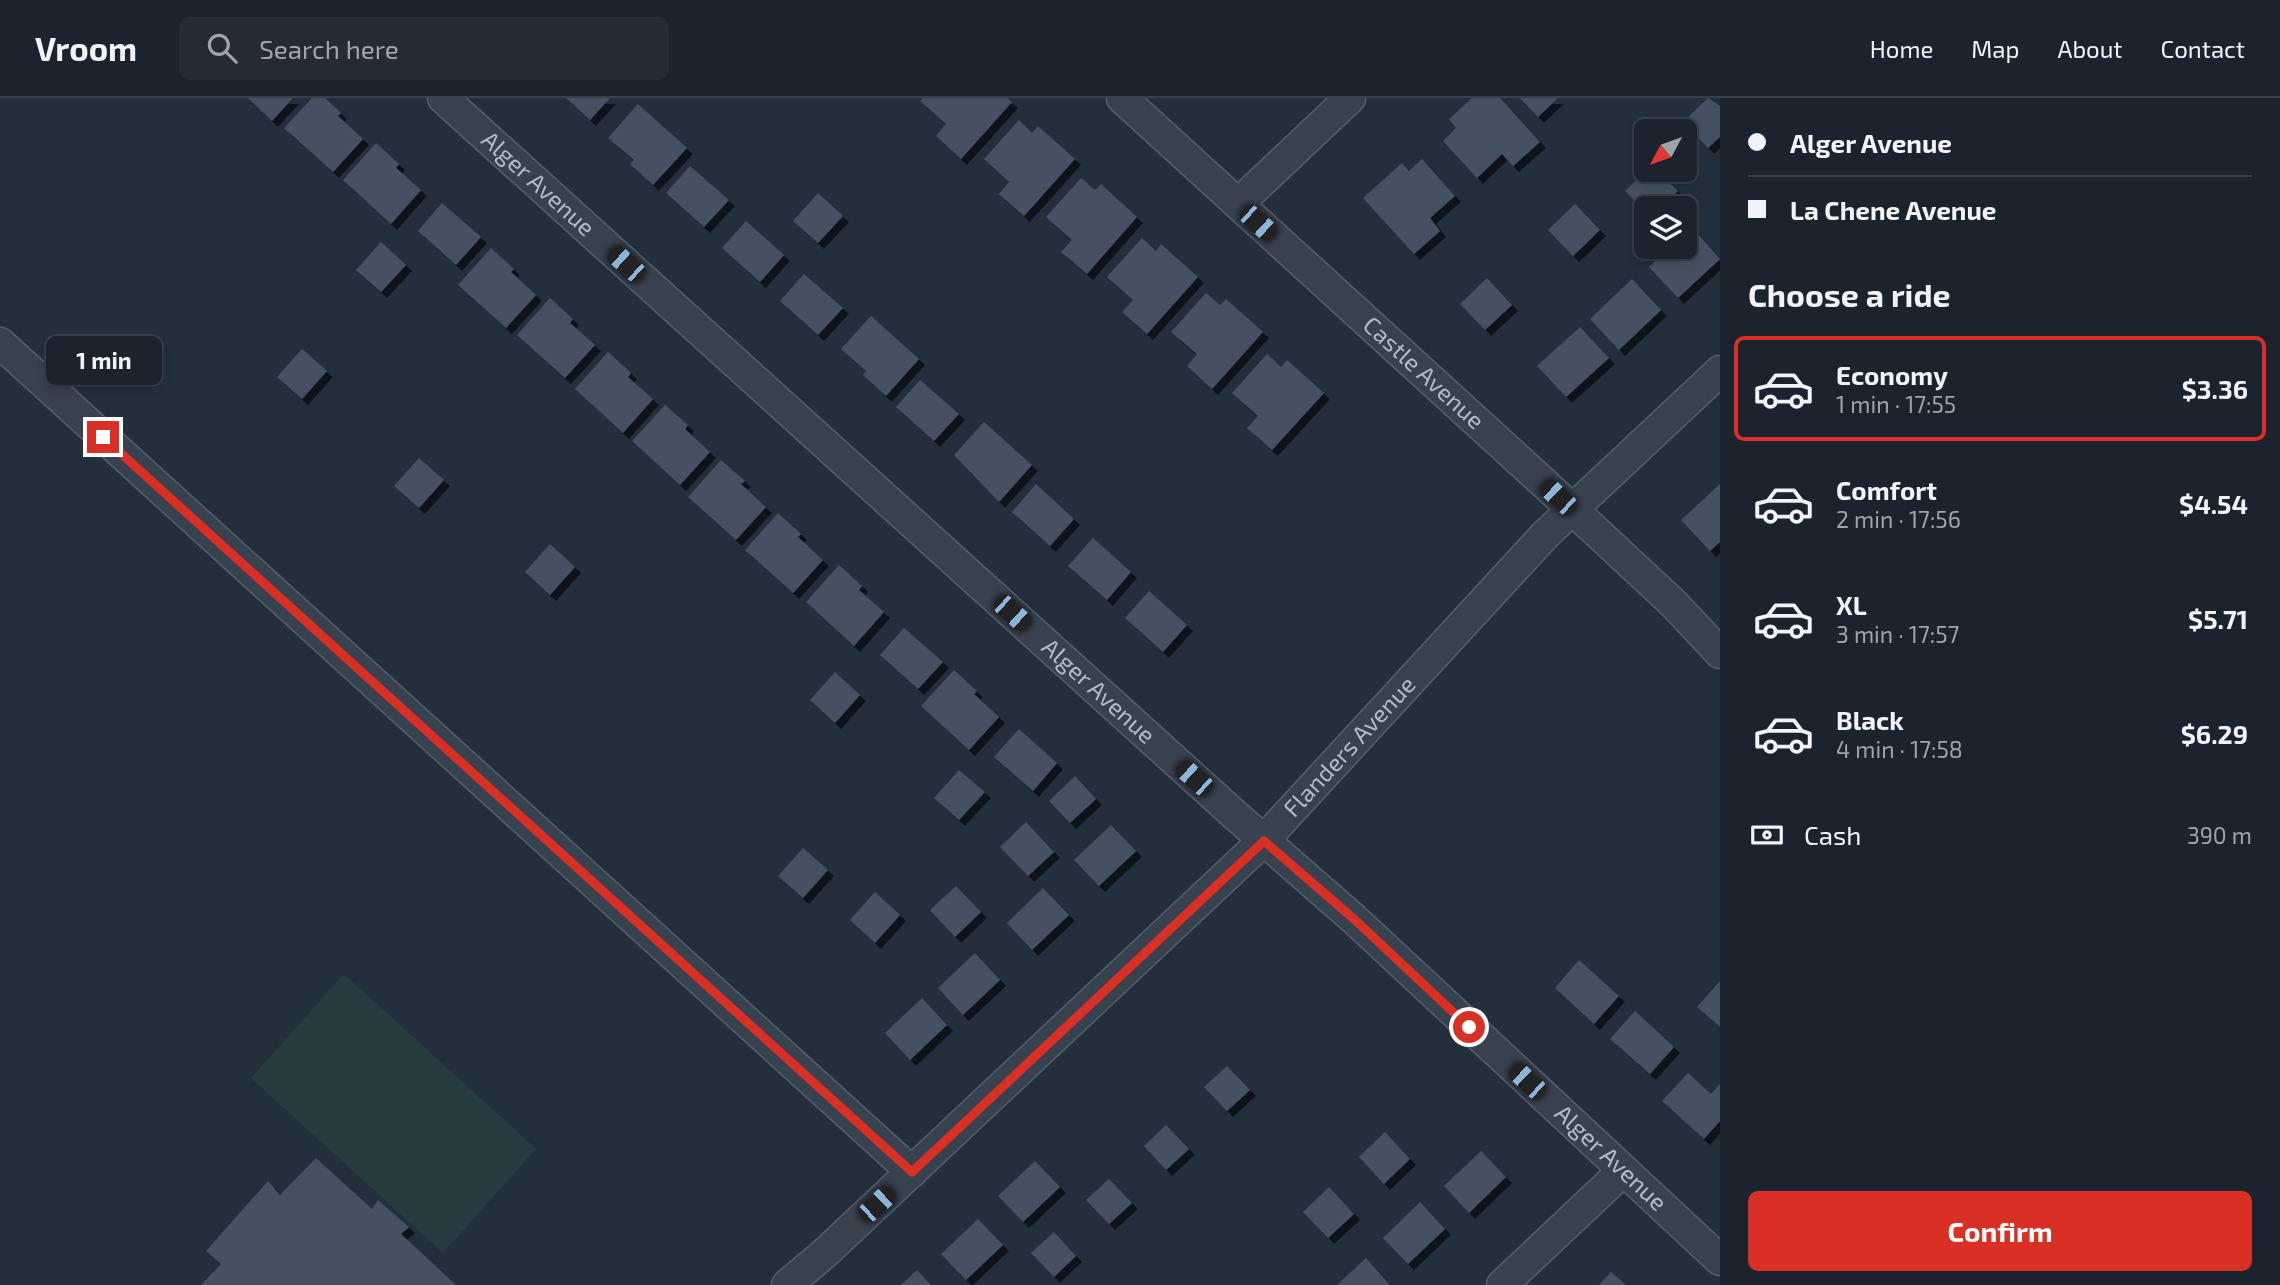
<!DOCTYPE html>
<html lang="en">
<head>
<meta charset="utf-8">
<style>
	body { margin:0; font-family:"Exo 2",sans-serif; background:#242b36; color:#f1f3f6; height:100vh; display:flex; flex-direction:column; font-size:26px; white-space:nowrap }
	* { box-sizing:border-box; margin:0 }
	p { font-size:23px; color:#a0a4aa }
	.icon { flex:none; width:38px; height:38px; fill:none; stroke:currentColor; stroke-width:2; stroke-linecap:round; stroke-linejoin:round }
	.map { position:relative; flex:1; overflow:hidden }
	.drawer { display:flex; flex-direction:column; background:#1b232e; width:560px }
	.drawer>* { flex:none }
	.guide { display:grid; align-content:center; height:154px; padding:0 28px; background:#1b232e }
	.needle { width:46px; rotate:229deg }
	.tools { position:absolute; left:1634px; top:21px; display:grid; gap:14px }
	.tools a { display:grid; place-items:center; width:63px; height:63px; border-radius:10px; background:#1b232e; box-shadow:0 4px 10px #0003,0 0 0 2px #39404a; font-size:35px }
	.end { position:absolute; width:32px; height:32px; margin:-16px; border:9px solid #d93025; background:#fff; box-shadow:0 0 0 4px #fff }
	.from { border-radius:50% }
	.bubble { position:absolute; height:49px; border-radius:10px; background:#1b232e; box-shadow:0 4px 10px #0003,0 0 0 2px #39404a; font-size:23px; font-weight:700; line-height:49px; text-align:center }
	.car { position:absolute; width:21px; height:42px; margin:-21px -10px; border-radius:9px; box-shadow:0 0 5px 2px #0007; background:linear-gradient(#222 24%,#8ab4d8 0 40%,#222 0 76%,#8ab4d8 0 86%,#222 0) }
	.guide b { display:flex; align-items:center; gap:24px; height:66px; font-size:26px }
	.guide b+b { border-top:2px solid #39404a }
	.guide i { width:18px; height:18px; background:#f1f3f6 }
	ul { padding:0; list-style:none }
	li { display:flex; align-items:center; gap:21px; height:105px; margin:0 14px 10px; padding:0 14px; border:4px solid transparent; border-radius:10px }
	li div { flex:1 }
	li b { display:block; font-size:26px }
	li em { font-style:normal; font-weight:700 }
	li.selected { border-color:#d93025 }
	li>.icon { width:63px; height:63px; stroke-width:1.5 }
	h2 { padding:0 28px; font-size:32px; line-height:84px }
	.pay { display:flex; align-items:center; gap:18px; height:77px; padding:0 28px; font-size:26px }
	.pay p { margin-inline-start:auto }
	.cta { display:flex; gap:14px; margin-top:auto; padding:14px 28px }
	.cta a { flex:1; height:80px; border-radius:10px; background:#d93025; color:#fff; font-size:28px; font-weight:700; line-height:80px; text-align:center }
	header { display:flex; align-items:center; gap:42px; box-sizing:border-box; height:98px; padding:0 35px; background:#1b232e; border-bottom:2px solid #39404a }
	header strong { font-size:33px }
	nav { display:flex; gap:38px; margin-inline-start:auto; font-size:24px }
	.search { width:490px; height:63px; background:#242b36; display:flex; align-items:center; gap:18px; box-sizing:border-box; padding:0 24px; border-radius:10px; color:#a0a4aa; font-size:26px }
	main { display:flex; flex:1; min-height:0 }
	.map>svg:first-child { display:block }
	.green { fill:#263c3f }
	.building { fill:#455162; filter:url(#shadow) }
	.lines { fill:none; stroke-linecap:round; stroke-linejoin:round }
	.minor-casing { stroke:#565f6c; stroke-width:33 }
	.minor { stroke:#38414e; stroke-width:30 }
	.route { stroke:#d93025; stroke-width:9 }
	.labels { text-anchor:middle; stroke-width:6; stroke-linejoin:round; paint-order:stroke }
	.street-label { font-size:24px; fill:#b4bcc9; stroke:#1d2633 }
</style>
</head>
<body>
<header>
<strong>Vroom</strong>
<div class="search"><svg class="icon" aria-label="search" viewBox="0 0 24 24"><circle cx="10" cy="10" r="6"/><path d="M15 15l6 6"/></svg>Search here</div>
<nav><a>Home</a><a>Map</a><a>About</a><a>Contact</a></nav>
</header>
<main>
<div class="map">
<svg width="1720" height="1187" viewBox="0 0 1720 1187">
	<defs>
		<filter id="shadow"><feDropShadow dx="6" dy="6" stdDeviation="0" flood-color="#0009"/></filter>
	</defs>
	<rect width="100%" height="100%" fill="#242f3e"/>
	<!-- green -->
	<path class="green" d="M344,876L536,1051L443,1155L251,980Z"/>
	<!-- building -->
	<path class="building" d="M248,0H293L272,23Z
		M312,0H325L341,15L338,18L363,41L333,74L284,30Z
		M566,0H610L590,22Z
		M923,0H1007L1012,4L961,61L936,38L946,26L920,3Z
		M1472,0H1500L1540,44L1513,68L1502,56L1477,80L1443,43L1456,30L1449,21Z
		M1520,0H1558L1538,19Z
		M1708,0L1720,8V39L1708,50L1683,24Z
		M638,6L687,50L653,87L630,66L634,62L608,40Z
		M1019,22L1032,35L1038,28L1075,61L1024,118L999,96L1009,84L984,61Z
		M376,45L399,66L396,70L421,92L391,126L343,82Z
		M1422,61L1455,98L1430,120L1440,133L1414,156L1363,100L1402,65L1409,73Z
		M690,68L729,102L704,129L666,95Z
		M1647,72H1656L1678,93L1660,110H1647V116L1625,93Z
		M1081,80L1095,92L1101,86L1137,119L1087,176L1061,154L1072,142L1046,119Z
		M818,95L843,118L818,145L793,123Z
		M442,105L481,139L456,167L418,133Z
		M1575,106L1600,132L1573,158L1548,132Z
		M746,123L784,157L760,184L722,150Z
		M1692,129L1720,161L1678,200L1649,169L1670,149H1685V135Z
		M1142,140L1156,153L1161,146L1198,179L1147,236L1122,214L1133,202L1107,179Z
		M381,144L406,167L381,194L356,172Z
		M491,150L514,171L511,174L536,197L506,230L458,187Z
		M804,176L843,210L818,237L780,203Z
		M1487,180L1512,207L1485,232L1460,206Z
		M1632,181L1661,212L1619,252L1590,221Z
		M1206,195L1220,207L1226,201L1263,234L1212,291L1187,268L1197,256L1171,234Z
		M550,200L573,221L570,225L595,247L565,280L517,237Z
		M871,218L919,261L886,298L863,277L866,273L841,251Z
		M1580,229L1609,260L1566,299L1537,268Z
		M302,251L327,273L302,301L277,279Z
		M608,254L631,275L628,279L653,301L623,335L575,291Z
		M1267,256L1281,269L1287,262L1324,295L1272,352L1247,330L1258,318L1232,295Z
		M920,282L959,316L934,343L896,309Z
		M665,307L688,327L685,331L710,354L680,387L632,343Z
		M984,324L1032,367L999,404L954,357Z
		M419,360L444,382L419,410L394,388Z
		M721,362L745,383L741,386L766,409L736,442L688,399Z
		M1036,386L1074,421L1050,448L1012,414Z
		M1720,386V444L1710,453L1681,422Z
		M778,415L801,436L798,439L823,462L793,495L745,452Z
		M1093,440L1131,474L1107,502L1068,468Z
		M550,446L575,469L550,497L525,474Z
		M839,467L862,488L859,492L884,514L854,548L806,504Z
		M1149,493L1187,527L1163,554L1125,520Z
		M904,530L943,564L918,591L880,557Z
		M954,572L977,593L974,596L999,619L969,652L921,608Z
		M835,574L860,597L835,625L810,602Z
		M1019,631L1057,665L1033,693L994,659Z
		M959,672L985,694L959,722L934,700Z
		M1075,678L1096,701L1070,725L1049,703Z
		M1026,724L1054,754L1028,778L1000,749Z
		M1111,727L1136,753L1099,788L1074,762Z
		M803,750L828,772L803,800L778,778Z
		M956,788L981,814L955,839L930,812Z
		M1043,790L1069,817L1032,852L1007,825Z
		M875,794L900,817L875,845L850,822Z
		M975,855L1000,882L963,917L938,890Z
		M1579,862L1619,898L1594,926L1555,890Z
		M1720,883V929L1697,909Z
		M922,900L947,927L910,962L885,935Z
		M1635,913L1674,949L1650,976L1610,941Z
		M1227,968L1250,992L1227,1013L1204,989Z
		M1688,975L1711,996L1720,986V1023L1704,1041L1662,1003Z
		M1166,1027L1189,1051L1166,1072L1144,1048Z
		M1385,1034L1410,1061L1384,1086L1359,1059Z
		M1481,1053L1506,1079L1469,1115L1444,1088Z
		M316,1060L372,1111L378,1102L409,1129L401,1136L456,1187H201L221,1166L206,1153L268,1083L280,1097Z
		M1035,1063L1060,1089L1023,1124L998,1098Z
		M1109,1081L1132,1105L1109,1126L1086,1102Z
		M1329,1089L1354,1116L1328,1140L1303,1114Z
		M1420,1104L1445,1131L1408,1166L1383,1140Z
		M978,1121L1003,1147L966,1182L941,1156Z
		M1054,1134L1076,1158L1054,1179L1031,1155Z
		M1366,1160L1390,1187H1337Z
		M917,1172L931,1187H901Z
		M1611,1174L1626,1187H1599Z"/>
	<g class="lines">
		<defs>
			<g id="minor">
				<path id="s1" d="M443,0L1235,717L1354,821L1720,1162"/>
				<path id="s2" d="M1122,0L1545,386L1673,505L1720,555"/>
				<path d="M1238,106L1350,0"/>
				<path d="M0,245L912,1074"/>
				<path id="s3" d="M787,1187L825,1155L1263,743L1545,437L1720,273"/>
				<path d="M1502,1187L1623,1073"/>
			</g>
		</defs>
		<!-- minor casing -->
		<use href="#minor" class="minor-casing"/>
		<!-- minor -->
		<use href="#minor" class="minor"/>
	</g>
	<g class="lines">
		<!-- route -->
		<path class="route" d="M103,339L912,1074L1264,743L1354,821L1469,929"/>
	</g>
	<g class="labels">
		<!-- street labels -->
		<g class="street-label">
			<text dy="8" stroke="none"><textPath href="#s1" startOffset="128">Alger Avenue</textPath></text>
			<text dy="8" stroke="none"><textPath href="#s2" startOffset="408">Castle Avenue</textPath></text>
			<text dy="8" stroke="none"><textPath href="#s1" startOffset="884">Alger Avenue</textPath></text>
			<text dy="8" stroke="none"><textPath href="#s3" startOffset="779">Flanders Avenue</textPath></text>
			<text dy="8" stroke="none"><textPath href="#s1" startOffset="1577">Alger Avenue</textPath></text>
		</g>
	</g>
</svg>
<div class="tools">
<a><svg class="needle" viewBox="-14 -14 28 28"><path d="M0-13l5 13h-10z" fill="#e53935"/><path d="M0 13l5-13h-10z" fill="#a0a4aa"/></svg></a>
<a><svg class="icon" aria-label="layers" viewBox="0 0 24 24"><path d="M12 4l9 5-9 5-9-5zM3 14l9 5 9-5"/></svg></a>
</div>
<i class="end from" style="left:1469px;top:929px"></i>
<i class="end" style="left:103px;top:339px"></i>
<div class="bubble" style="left:46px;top:238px;width:116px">1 min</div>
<i class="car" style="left:1258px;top:125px;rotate:132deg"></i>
<i class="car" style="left:626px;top:166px;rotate:312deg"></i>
<i class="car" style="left:1558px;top:399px;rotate:313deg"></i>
<i class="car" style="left:1012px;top:515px;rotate:132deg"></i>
<i class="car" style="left:1194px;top:680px;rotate:312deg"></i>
<i class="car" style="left:1527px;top:983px;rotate:313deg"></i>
<i class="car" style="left:877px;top:1106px;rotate:47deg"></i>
</div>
<section class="drawer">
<div class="guide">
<b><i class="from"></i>Alger Avenue</b>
<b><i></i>La Chene Avenue</b>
</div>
<h2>Choose a ride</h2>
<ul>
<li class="selected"><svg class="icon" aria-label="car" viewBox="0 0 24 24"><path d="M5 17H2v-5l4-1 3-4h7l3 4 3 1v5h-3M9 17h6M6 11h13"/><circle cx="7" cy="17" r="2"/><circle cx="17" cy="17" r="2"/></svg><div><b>Economy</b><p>1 min · 17:55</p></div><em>$3.36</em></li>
<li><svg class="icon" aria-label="car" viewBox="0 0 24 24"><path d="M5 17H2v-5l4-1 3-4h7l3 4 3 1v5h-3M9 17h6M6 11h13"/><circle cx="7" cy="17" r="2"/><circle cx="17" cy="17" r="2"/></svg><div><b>Comfort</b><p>2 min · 17:56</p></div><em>$4.54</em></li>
<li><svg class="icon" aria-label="car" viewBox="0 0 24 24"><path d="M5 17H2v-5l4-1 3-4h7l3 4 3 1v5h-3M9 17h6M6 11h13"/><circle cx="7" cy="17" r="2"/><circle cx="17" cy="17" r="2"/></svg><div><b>XL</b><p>3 min · 17:57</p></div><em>$5.71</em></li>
<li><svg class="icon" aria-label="car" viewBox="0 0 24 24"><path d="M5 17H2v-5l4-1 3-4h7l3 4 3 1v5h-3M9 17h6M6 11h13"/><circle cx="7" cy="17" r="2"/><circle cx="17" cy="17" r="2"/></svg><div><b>Black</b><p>4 min · 17:58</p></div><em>$6.29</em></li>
</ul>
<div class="pay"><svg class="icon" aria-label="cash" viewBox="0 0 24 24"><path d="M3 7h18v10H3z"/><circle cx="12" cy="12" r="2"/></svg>Cash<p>390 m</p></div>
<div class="cta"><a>Confirm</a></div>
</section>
</main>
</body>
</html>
